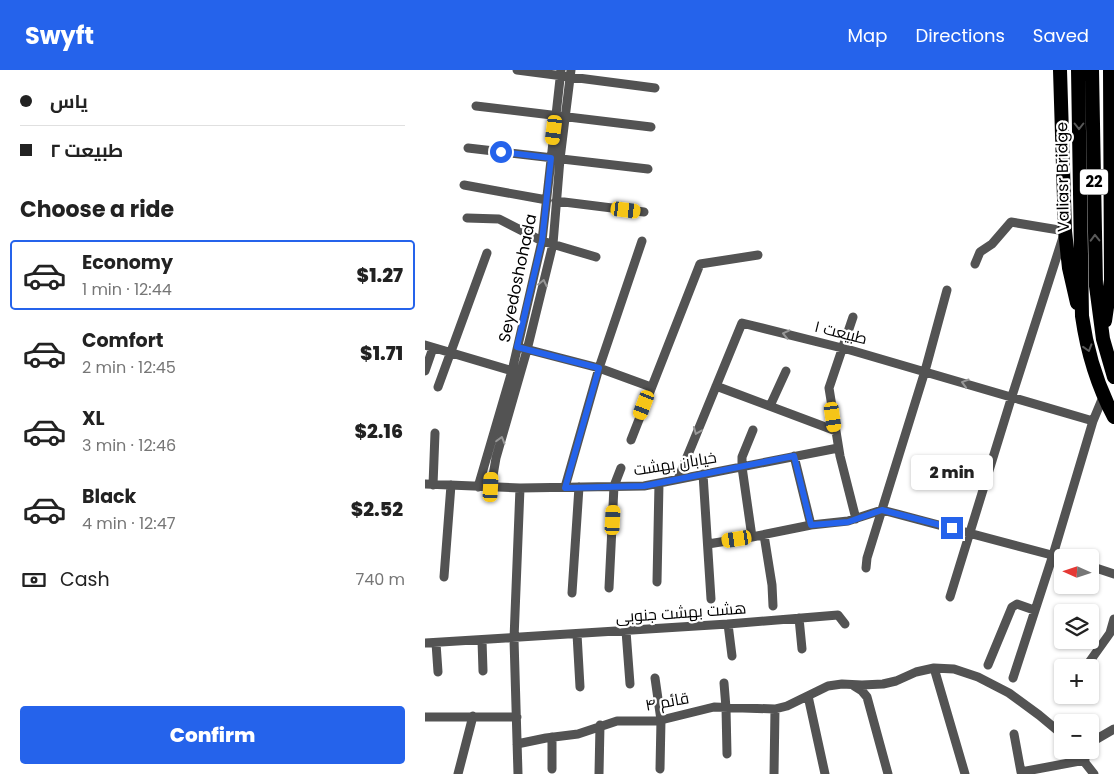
<!DOCTYPE html>
<html lang="en">
<head>
<meta charset="utf-8">
<style>
	body { margin:0; font-family:Poppins,Cairo,sans-serif; background:#f2f2f2; color:#222; height:100vh; display:flex; flex-direction:column; font-size:19px; white-space:nowrap }
	* { box-sizing:border-box; margin:0 }
	p { font-size:16px; color:#767676 }
	.icon { flex:none; width:28px; height:28px; fill:none; stroke:currentColor; stroke-width:2; stroke-linecap:round; stroke-linejoin:round }
	.map { position:relative; flex:1; overflow:hidden }
	.panel { display:flex; flex-direction:column; background:#fff; width:425px }
	.panel>* { flex:none }
	.top-card { display:grid; align-content:center; height:110px; padding:0 20px; background:#fff }
	.needle { width:32px; rotate:273deg }
	.buttons { position:absolute; left:629px; top:479px; display:grid; gap:10px }
	.buttons a { display:grid; place-items:center; width:45px; height:45px; border-radius:5px; background:#fff; box-shadow:0 1px 4px #0004; font-size:25px }
	.end { position:absolute; width:22px; height:22px; margin:-11px; border:6px solid #2563eb; background:#fff; box-shadow:0 0 0 2px #fff }
	.from { border-radius:50% }
	.bubble { position:absolute; height:35px; border-radius:5px; background:#fff; box-shadow:0 1px 4px #0004; font-size:16px; font-weight:800; line-height:35px; text-align:center }
	.car { position:absolute; width:15px; height:30px; margin:-15px -8px; border-radius:6px; box-shadow:0 0 4px 1px #0007; background:linear-gradient(#f5c518 24%,#345 0 40%,#f5c518 0 76%,#345 0 86%,#f5c518 0) }
	.top-card b { display:flex; align-items:center; gap:18px; height:48px; font-size:19px }
	.top-card b+b { border-top:1px solid #e0e0e0 }
	.top-card i { width:12px; height:12px; background:#222 }
	ul { padding:0; list-style:none }
	li { display:flex; align-items:center; gap:15px; height:70px; margin:0 10px 8px; padding:0 10px; border:2px solid transparent; border-radius:5px }
	li div { flex:1 }
	li b { display:block; font-size:19px }
	li em { font-style:normal; font-weight:800 }
	li.current { border-color:#2563eb }
	li>.icon { width:45px; height:45px; stroke-width:1.5 }
	h2 { padding:0 20px; font-size:22px; line-height:60px }
	.pay { display:flex; align-items:center; gap:12px; height:55px; padding:0 20px; font-size:19px }
	.pay p { margin-inline-start:auto }
	.button { display:flex; gap:10px; margin-top:auto; padding:10px 20px }
	.button a { flex:1; height:58px; border-radius:5px; background:#2563eb; color:#fff; font-size:20px; font-weight:800; line-height:58px; text-align:center }
	header { display:flex; align-items:center; gap:30px; box-sizing:border-box; height:70px; padding:0 25px; background:#2563eb; color:#fff }
	header strong { font-size:24px }
	nav { display:flex; gap:28px; margin-inline-start:auto; font-size:18px }
	main { display:flex; flex:1; min-height:0 }
	.map>svg:first-child { display:block }
	.lines { fill:none; stroke-linecap:round; stroke-linejoin:round }
	.minor { stroke:#535353; stroke-width:9 }
	.highway { stroke:#000; stroke-width:14 }
	.oneway { stroke:#595959 }
	.oneway2 { stroke:#989898 }
	.route { stroke:#2563eb; stroke-width:6 }
	.labels { text-anchor:middle; stroke-width:4.5; stroke-linejoin:round; paint-order:stroke }
	.shield { fill:#fff; stroke:#4c4c4c; stroke-width:1 }
	.shield-label { font-size:15px; font-weight:bold; fill:#000 }
	.street-label { font-size:16px; fill:#000; stroke:#fff }
</style>
</head>
<body>
<header>
<strong>Swyft</strong>
<nav><a>Map</a><a>Directions</a><a>Saved</a></nav>
</header>
<main>
<section class="panel">
<div class="top-card">
<b><i class="from"></i>یاس</b>
<b><i></i>طبیعت ۲</b>
</div>
<h2>Choose a ride</h2>
<ul>
<li class="current"><svg class="icon" aria-label="car" viewBox="0 0 24 24"><path d="M5 17H2v-5l4-1 3-4h7l3 4 3 1v5h-3M9 17h6M6 11h13"/><circle cx="7" cy="17" r="2"/><circle cx="17" cy="17" r="2"/></svg><div><b>Economy</b><p>1 min · 12:44</p></div><em>$1.27</em></li>
<li><svg class="icon" aria-label="car" viewBox="0 0 24 24"><path d="M5 17H2v-5l4-1 3-4h7l3 4 3 1v5h-3M9 17h6M6 11h13"/><circle cx="7" cy="17" r="2"/><circle cx="17" cy="17" r="2"/></svg><div><b>Comfort</b><p>2 min · 12:45</p></div><em>$1.71</em></li>
<li><svg class="icon" aria-label="car" viewBox="0 0 24 24"><path d="M5 17H2v-5l4-1 3-4h7l3 4 3 1v5h-3M9 17h6M6 11h13"/><circle cx="7" cy="17" r="2"/><circle cx="17" cy="17" r="2"/></svg><div><b>XL</b><p>3 min · 12:46</p></div><em>$2.16</em></li>
<li><svg class="icon" aria-label="car" viewBox="0 0 24 24"><path d="M5 17H2v-5l4-1 3-4h7l3 4 3 1v5h-3M9 17h6M6 11h13"/><circle cx="7" cy="17" r="2"/><circle cx="17" cy="17" r="2"/></svg><div><b>Black</b><p>4 min · 12:47</p></div><em>$2.52</em></li>
</ul>
<div class="pay"><svg class="icon" aria-label="cash" viewBox="0 0 24 24"><path d="M3 7h18v10H3z"/><circle cx="12" cy="12" r="2"/></svg>Cash<p>740 m</p></div>
<div class="button"><a>Confirm</a></div>
</section>
<div class="map">
<svg width="689" height="704" viewBox="0 0 689 704">
	<rect width="100%" height="100%" fill="#fff"/>
	<g class="lines">
		<!-- minor -->
		<path class="minor" d="M92,0L230,18
			M51,36L226,57
			M43,78L223,99
			M39,115L122,130
			M131,131L219,142
			M42,148L74,149L117,171L171,187
			M428,247L404,318L415,386L431,449
			M0,275L91,302
			M97,278L174,298L226,317
			M0,301L8,278
			M291,316L411,361
			M13,317L62,183
			M345,336L361,301
			M206,370L275,194L333,185
			M369,386L386,455
			M278,404L286,529
			M253,409L317,253L425,280L668,351
			M0,414L95,418L219,416L413,378
			M8,415L10,363
			M53,417L87,301L117,171L136,0
			M66,417L71,388L102,280L128,174L135,89L146,0
			M140,417L174,298L217,171
			M457,440L638,488
			M339,465L347,515L348,536
			M327,467L317,397V387L328,360
			M283,474L327,467L386,455L423,451L457,440
			M665,496L689,504
			M441,498L442,488L500,301L522,220
			M19,507L26,415
			M232,512L234,413
			M184,518L189,416L196,398
			M147,523L154,417
			M525,527L587,326L640,161L586,152L567,174L555,182L550,194
			M374,548L377,579
			M303,554L307,586
			M201,561L205,614
			M152,564L155,617
			M57,570L58,601
			M0,573L303,554L413,545L420,554
			M11,573L13,602
			M563,595L587,537L592,534L609,540
			M509,598L540,704
			M660,598L685,563L689,549
			M230,608L236,650L235,699
			M588,608L628,485L668,351L678,327
			M299,613L301,638L302,684
			M429,616L437,621L442,627L463,704
			M383,626L400,704
			M0,647H92
			M589,664L596,702L660,690
			M127,667V699
			M670,670L689,659
			M92,674L121,668L153,664L192,651H232L289,637L350,639L362,636L403,616L417,614L437,615L458,614L471,611L491,602L509,598L529,599L553,607L584,623L614,645L638,665
			M650,680L669,704
			M33,704L48,646
			M93,704L89,569L95,418
			M174,704L175,655
			M349,704L350,639"/>
		<!-- highway -->
		<path class="highway" d="M635,0L640,161L644,198L652,233
			M653,0L657,246C662,281 672,315 689,347
			M667,0L671,216L678,269L689,307
			M680,251L686,210L685,0"/>
	</g>
	<!-- one-way arrows -->
	<defs><path id="oneway-chevron" d="M-2-3.5L2.5 0L-2 3.5" fill="none" stroke-width="1.6" stroke-linecap="round" stroke-linejoin="round" transform="scale(1.25)"/></defs>
	<g class="oneway">
		<use href="#oneway-chevron" transform="translate(654 56) rotate(90)"/>
		<use href="#oneway-chevron" transform="translate(670 168) rotate(-91)"/>
		<use href="#oneway-chevron" transform="translate(663 278) rotate(73)"/>
	</g>
	<g class="oneway2">
		<use href="#oneway-chevron" transform="translate(118 213) rotate(-77)"/>
		<use href="#oneway-chevron" transform="translate(361 264) rotate(-167)"/>
		<use href="#oneway-chevron" transform="translate(540 313) rotate(-164)"/>
		<use href="#oneway-chevron" transform="translate(272 361) rotate(112)"/>
		<use href="#oneway-chevron" transform="translate(76 370) rotate(-74)"/>
	</g>
	<g class="lines">
		<!-- route -->
		<path class="route" d="M76,82L126,88L117,171L92,277L174,298L140,418L219,416L369,386L386,455L423,452L457,440L527,458"/>
	</g>
	<g class="labels">
		<!-- shield labels -->
		<rect class="shield" x="655" y="99.5" width="28" height="25" rx="4"/>
		<g class="shield-label">
			<text x="669" y="117">22</text>
		</g>
		<!-- street labels -->
		<g class="street-label">
			<text transform="translate(637 107) rotate(-91)" y="6">Valiasr Bridge</text>
			<text transform="translate(92 208) rotate(-78)" y="6">Seyedoshohada</text>
			<text transform="translate(416 262) rotate(14)" y="6">طبیعت ۱</text>
			<text transform="translate(250 393) rotate(-9)" y="6">خیابان بهشت</text>
			<text transform="translate(256 542) rotate(-4)" y="6">هشت بهشت جنوبی</text>
			<text transform="translate(242 631) rotate(-10)" y="6">قائم ۴</text>
		</g>
	</g>
</svg>
<div class="buttons">
<a><svg class="needle" viewBox="-14 -14 28 28"><path d="M0-13l5 13h-10z" fill="#e53935"/><path d="M0 13l5-13h-10z" fill="#767676"/></svg></a>
<a><svg class="icon" aria-label="layers" viewBox="0 0 24 24"><path d="M12 4l9 5-9 5-9-5zM3 14l9 5 9-5"/></svg></a>
<a>+</a>
<a>−</a>
</div>
<i class="end from" style="left:76px;top:82px"></i>
<i class="end" style="left:527px;top:458px"></i>
<div class="bubble" style="left:486px;top:385px;width:82px">2 min</div>
<i class="car" style="left:129px;top:60px;rotate:187deg"></i>
<i class="car" style="left:201px;top:140px;rotate:97deg"></i>
<i class="car" style="left:219px;top:335px;rotate:201deg"></i>
<i class="car" style="left:408px;top:347px;rotate:172deg"></i>
<i class="car" style="left:66px;top:417px;rotate:3deg"></i>
<i class="car" style="left:188px;top:450px;rotate:3deg"></i>
<i class="car" style="left:312px;top:469px;rotate:261deg"></i>
</div>
</main>
</body>
</html>
